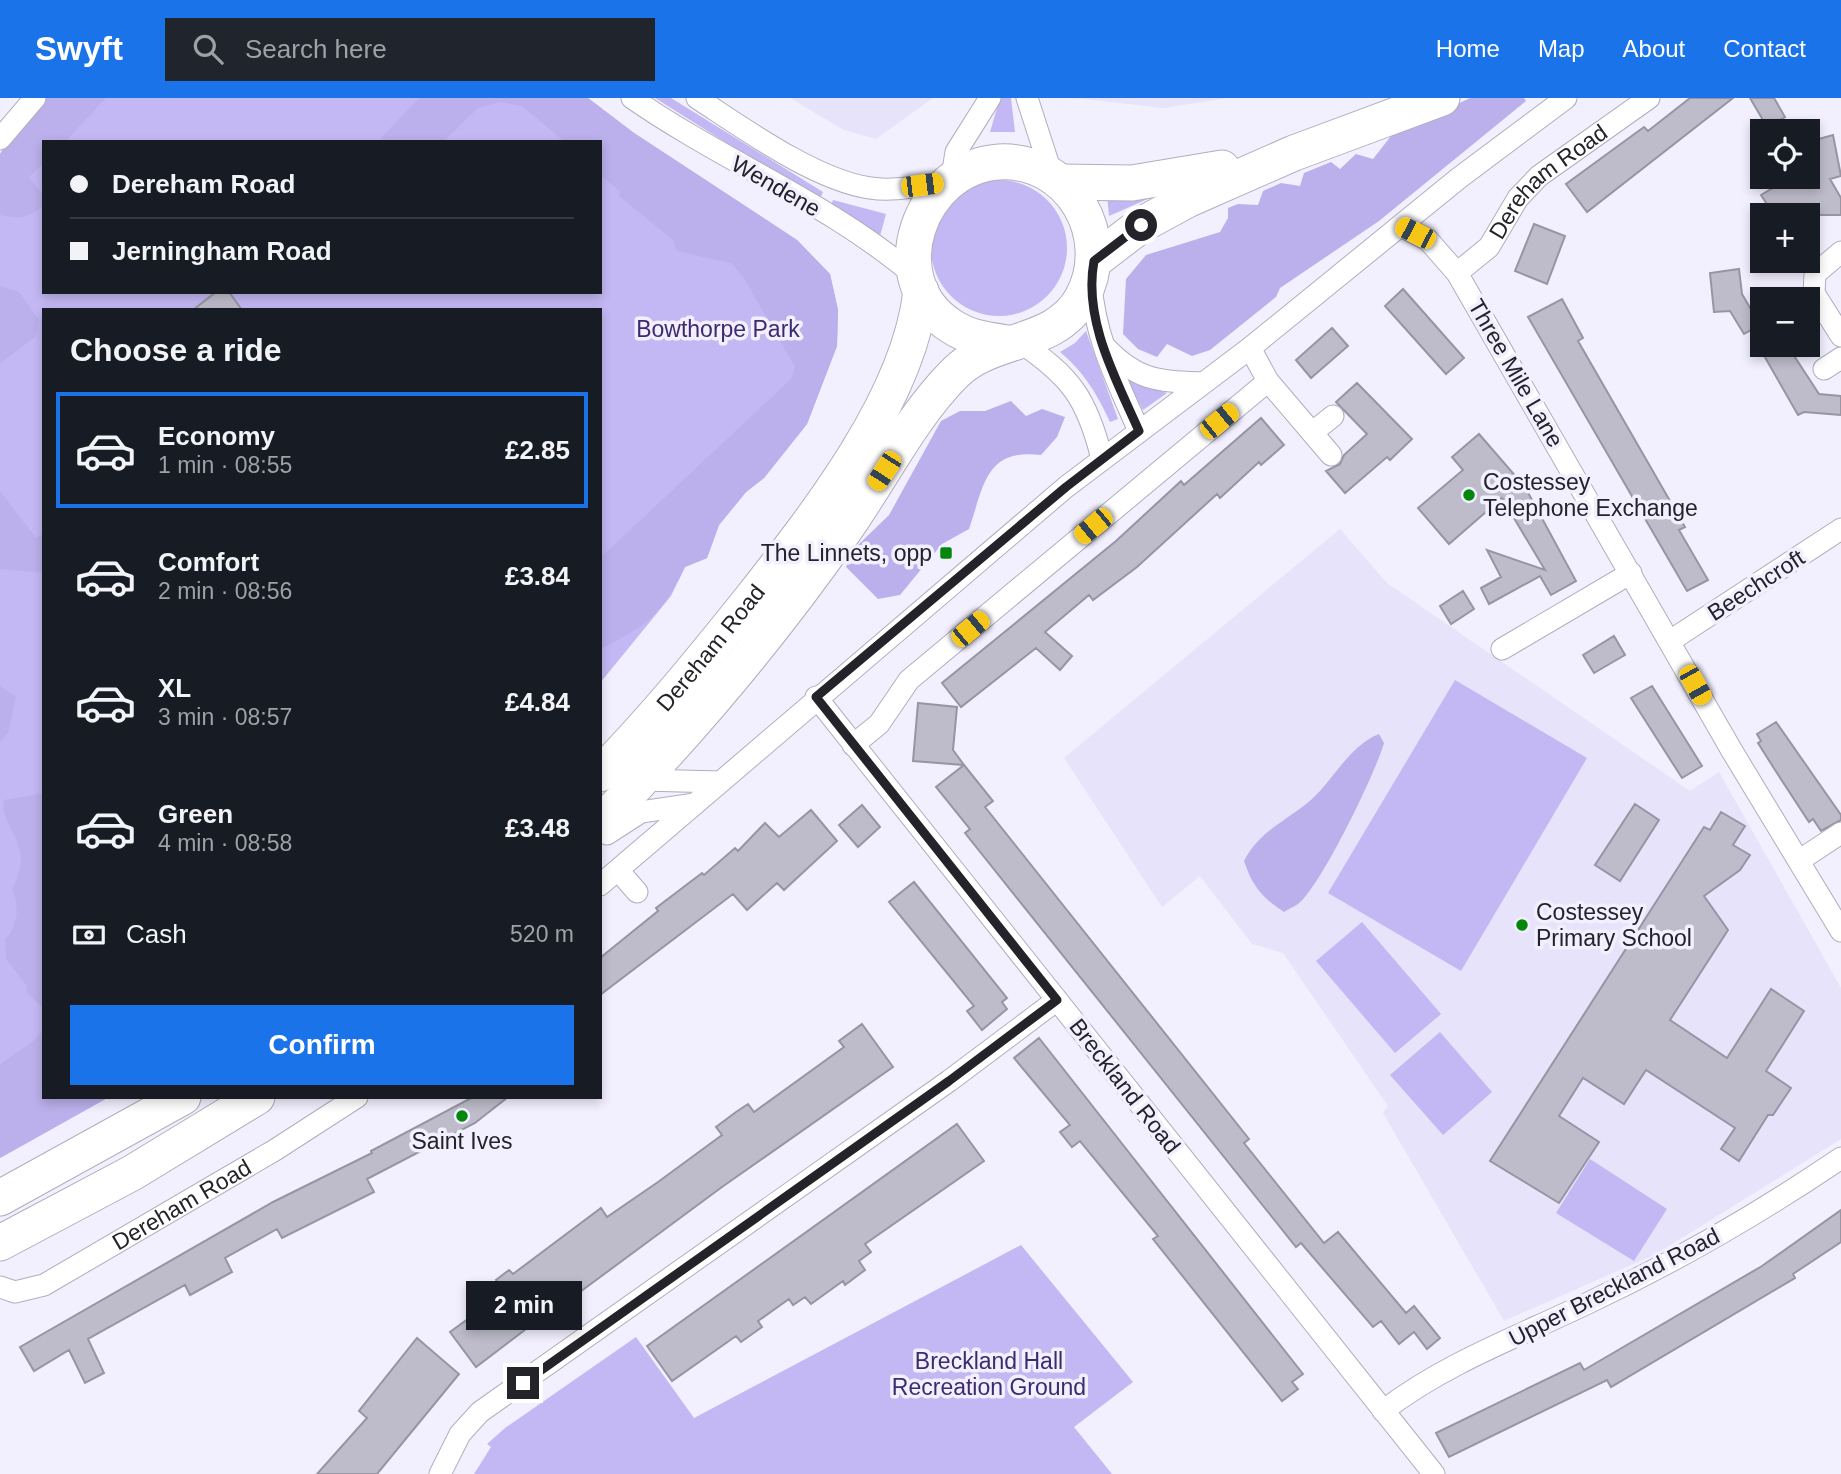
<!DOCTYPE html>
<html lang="en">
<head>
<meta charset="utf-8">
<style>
	body { margin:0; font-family:Arial,sans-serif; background:#20242c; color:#f1f3f6; height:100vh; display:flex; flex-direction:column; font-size:26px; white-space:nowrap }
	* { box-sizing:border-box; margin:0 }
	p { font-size:23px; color:#9ea1a6 }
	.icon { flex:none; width:38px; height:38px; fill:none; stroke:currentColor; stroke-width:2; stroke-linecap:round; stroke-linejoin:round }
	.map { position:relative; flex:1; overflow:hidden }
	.panel { position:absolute; left:42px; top:210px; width:560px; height:791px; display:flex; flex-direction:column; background:#171b24; border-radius:0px; box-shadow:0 4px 10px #0003 }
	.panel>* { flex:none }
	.guide { position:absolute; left:42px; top:42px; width:560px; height:154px; border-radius:0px; box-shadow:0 4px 10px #0003; display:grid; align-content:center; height:154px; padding:0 28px; background:#171b24 }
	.buttons { position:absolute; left:1750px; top:21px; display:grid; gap:14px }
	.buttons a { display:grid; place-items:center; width:70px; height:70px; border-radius:0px; background:#171b24; box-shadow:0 4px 10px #0003; font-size:35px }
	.end { position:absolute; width:32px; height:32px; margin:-16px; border:9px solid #242329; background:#fff; box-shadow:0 0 0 4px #fff }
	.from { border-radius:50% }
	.bubble { position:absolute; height:49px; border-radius:0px; background:#171b24; box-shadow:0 4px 10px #0003; font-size:23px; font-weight:800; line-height:49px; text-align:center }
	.car { position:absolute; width:21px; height:42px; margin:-21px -10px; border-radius:9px; box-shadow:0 0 5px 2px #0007; background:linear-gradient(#f5c518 24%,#345 0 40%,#f5c518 0 76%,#345 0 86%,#f5c518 0) }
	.guide b { display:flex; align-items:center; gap:24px; height:66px; font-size:26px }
	.guide b+b { border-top:2px solid #363941 }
	.guide i { width:18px; height:18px; background:#f1f3f6 }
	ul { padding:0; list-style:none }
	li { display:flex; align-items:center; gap:21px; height:116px; margin:0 14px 10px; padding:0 14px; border:4px solid transparent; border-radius:0px }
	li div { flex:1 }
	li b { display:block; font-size:26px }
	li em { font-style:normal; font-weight:800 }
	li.active { border-color:#1a73e8 }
	li>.icon { width:63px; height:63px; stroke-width:1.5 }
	h2 { padding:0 28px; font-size:32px; line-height:84px }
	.pay { display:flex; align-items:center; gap:18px; height:77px; padding:0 28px; font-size:26px }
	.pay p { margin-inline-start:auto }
	.cta { display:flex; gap:14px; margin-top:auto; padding:14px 28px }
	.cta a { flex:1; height:80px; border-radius:0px; background:#1a73e8; color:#fff; font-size:28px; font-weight:800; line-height:80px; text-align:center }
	header { display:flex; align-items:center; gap:42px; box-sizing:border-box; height:98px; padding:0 35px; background:#1a73e8; color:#fff }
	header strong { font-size:33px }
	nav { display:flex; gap:38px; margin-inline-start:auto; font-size:24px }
	.search { width:490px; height:63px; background:#20242c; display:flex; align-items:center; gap:18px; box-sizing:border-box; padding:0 24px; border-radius:0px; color:#9ea1a6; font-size:26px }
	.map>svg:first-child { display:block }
	.built { fill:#e7e3fa }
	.green { fill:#c3b8f3; fill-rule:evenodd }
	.forest { fill:#bbb0eb }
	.building { fill:#bebccb; stroke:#9795a3; stroke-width:2 }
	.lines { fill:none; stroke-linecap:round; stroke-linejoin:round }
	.minor-casing { stroke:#b1aebd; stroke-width:23 }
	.trunk-casing { stroke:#b1aebd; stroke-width:37 }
	.minor { stroke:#fff; stroke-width:21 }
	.trunk { stroke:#fff; stroke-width:35 }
	.route { stroke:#242329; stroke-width:9 }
	.poi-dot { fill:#04870b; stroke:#f2efff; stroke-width:2.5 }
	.labels { text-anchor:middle; stroke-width:7; stroke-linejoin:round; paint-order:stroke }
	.street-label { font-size:23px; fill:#242329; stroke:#f2efff }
	.park-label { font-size:23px; fill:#3e2a6f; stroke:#f2efff }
	.poi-label { font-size:23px; fill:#242329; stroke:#f2efff; text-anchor:start }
</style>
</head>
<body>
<header>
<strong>Swyft</strong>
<div class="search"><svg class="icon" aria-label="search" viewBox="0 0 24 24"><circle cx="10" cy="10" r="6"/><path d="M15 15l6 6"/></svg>Search here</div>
<nav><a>Home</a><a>Map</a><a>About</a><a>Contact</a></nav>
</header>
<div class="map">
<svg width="1841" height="1376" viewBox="0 0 1841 1376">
	<rect width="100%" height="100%" fill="#f2efff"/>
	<!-- built -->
	<path class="built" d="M790,0H933L876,41L844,32Z
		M1075,0H1227L1164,10Z
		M1340,431L1387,485L1690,693L1719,674L1841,890V1041L1656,1156L1504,1223L1383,1015L1388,1008L1283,855L1252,846L1200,778L1162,809L1064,660Z"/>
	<!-- green -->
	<path class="green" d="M38,0H588L634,35L797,142L830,176L838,212L837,248L807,326L764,380L746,394L719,427L707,460L685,469L671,498L600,585V212H44V999H109L0,1060V56ZM44,44H600V194H44Z
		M655,0H671L823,94L819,103Z
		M1000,0H1011L1015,34H990Z
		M931 150a68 68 0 1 1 136 0a68 68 0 1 1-136 0Z
		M1107,97H1150V100L1109,118Z
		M833,102L886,116L880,138L831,108Z
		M1086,233L1118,321L1110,324C1097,296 1084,274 1060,254L1075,245Z
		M1126,281L1167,295L1143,312Z
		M1455,582L1587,660L1461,873L1328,795Z
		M1362,824L1441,916L1395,955L1316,863Z
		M1440,934L1492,994L1443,1037L1390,977Z
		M1590,1061L1667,1111L1634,1163L1556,1115Z
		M1021,1147L1133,1284L1074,1329L1112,1376H474L491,1349L487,1346L505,1330L636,1239L694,1320Z"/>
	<!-- forest -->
	<path class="forest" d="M38,0H106L65,44H44V65L29,79L44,98V107C29,120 20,122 0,117V56Z
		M419,0H588L634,35L797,142L830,176L838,212L837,248L807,326L764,380L746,394L719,427L707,460L685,469C661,519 647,526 600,552V460L791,281L795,269L744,180L731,165L677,153L673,142L619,98L620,93L600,77V44H565L522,8L500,4L478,10L445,42L399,44L380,41Z
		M1470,0H1524L1526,3L1379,123L1280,190L1276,199L1210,252L1192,258L1167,246L1157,259L1138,251L1123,236L1126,181L1146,157L1220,134L1228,120V110L1238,106L1258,107L1263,93L1281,85L1300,88L1304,75L1331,64L1340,71L1356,56L1373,61L1391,38Z
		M0,188L19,194L39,222L36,238L0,266Z
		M1011,303L1026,318L1042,311L1065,319L1057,339L1041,357C985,350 984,388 969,431L942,446L900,497L878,501L846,469L855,450L889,417L941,323L960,313H985Z
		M0,393L36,440L44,435V475L0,471Z
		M0,588L16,599L8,635L0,644Z
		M1379,636L1384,645C1376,674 1320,790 1298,806C1294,809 1288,811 1284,814C1262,800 1252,787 1244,763C1260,732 1287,723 1312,701C1335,680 1349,648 1379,636Z
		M44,695V911L26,894L27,888L6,861L5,842C18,826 20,810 12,791C37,745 0,733 4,702Z
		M44,932V999H109L0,1060V966L32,944Z"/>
	<!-- building -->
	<path class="building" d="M1690,0H1733L1587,114L1566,86L1644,29L1648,33Z
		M1750,0H1774L1785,19L1767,29Z
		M1833,37L1841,78L1830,81L1841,100V117H1774L1761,97L1791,79H1808V44Z
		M1534,126L1565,138L1547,186L1515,173Z
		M1739,171L1742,196L1760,227L1744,236L1730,213L1714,214L1710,175Z
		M1403,191L1464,260L1446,276L1385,208Z
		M216,194H229L242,212H193Z
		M1562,201L1583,240L1578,243L1685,429L1679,432L1708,482L1687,493L1528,219Z
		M1332,230L1348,248L1311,280L1296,262Z
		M1758,247H1787L1819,296L1841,298V317L1804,314L1798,317Z
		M1357,285L1412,341L1390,362L1387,359L1345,395L1326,373L1340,366L1344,357L1367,336L1336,304Z
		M1261,320L1284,347L1261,367L1259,364L1220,400L1217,396L1137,469L1093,502L1089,497L1045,534L1072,558L1060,572L1036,550L961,609L942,585L1116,443L1181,383L1184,387Z
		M1479,336L1525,389L1576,483L1551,497L1540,478L1489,506L1481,490L1501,479L1487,452L1545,472L1502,400L1449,446L1418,410L1463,372L1452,359Z
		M1463,493L1474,511L1451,526L1440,508Z
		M1614,538L1625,557L1594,575L1583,557Z
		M1652,588L1702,668L1682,680L1631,600Z
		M918,605L957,609L953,652L964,667L913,663Z
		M1776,624L1841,717V722L1821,733L1813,721L1809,724L1775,672L1758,645L1761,643L1757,636Z
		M964,667L993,703L985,709L1249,1041L1244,1045L1324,1145L1338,1134L1406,1215L1414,1208L1440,1240L1427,1251L1414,1234L1399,1246L1381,1223L1373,1229L1301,1145L1296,1149L965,735L970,731L936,689Z
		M1635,706L1659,722L1620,783L1595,767Z
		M862,707L880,729L858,749L839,727Z
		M811,712L837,743L784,792L777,785L747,812L733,796L600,897V860L658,813L656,810L702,775L704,777L735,750L738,753L765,725L779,739Z
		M1721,714L1745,728L1733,747L1750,757L1740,772L1704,798L1728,832L1670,922L1727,960L1771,891L1804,913L1766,973L1791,990L1773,1017H1768L1739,1063L1721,1051L1735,1030L1646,972L1624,1006L1583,980L1559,1018L1599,1044L1559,1105L1490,1063L1704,729L1710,732Z
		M914,784L1007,900L1002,904L1007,911L982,932L967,913L974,908L889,804Z
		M862,926L893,969L722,1089L561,1208L559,1206L476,1269L450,1234L505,1194L496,1182L509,1172L513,1176L601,1110L607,1119L658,1084L722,1037L716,1029L736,1014L748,1006L754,1014L844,949L839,943Z
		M1039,940L1303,1276L1292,1284L1298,1291L1282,1303L1153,1141L1158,1138L1080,1043L1072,1049L1060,1034L1070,1027L1014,960Z
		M473,999H508L475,1025L367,1081L374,1094L282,1140L277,1131L225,1160L232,1174L190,1197L185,1187L88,1241L104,1275L85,1285L69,1252L34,1273L20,1249L273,1104L372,1055L371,1053Z
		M957,1026L984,1063L865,1146L871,1154L859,1163L865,1172L845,1187L843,1183L811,1206L805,1199L793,1207L789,1201L758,1223L762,1229L741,1244L736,1238L672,1283L647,1248Z
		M1841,1112V1144L1793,1176L1795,1180L1611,1289L1607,1282L1449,1359L1436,1335L1580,1265L1584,1272L1762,1168Z
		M417,1240L459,1276L377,1376H317L367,1320L359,1313Z"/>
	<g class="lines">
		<defs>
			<g id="minor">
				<path d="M632,0C724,64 832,106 917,180"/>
				<path d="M697,0C743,30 815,82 870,90C895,94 922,87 946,85"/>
				<path d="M1027,0L1052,77"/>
				<path d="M0,41L35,0"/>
				<path d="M952,79L956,54L990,0"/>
				<path d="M1401,128L1428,142L1457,175L1732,653L1841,833"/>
				<path d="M1841,154L1815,176L1814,195L1841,238"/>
				<path id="s1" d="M1457,175L1489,149L1518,100L1539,78L1649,0"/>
				<path d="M1091,184C1094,238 1118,285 1139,333"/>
				<path d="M1020,244C1071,279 1087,300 1102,361"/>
				<path d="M1106,250C1138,283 1158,283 1202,285"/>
				<path d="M1250,250L1268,283L1331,357"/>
				<path d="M1824,271L1841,260"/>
				<path d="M1313,334L1333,318"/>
				<path d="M1670,543L1841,431"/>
				<path d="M1502,551L1631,475"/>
				<path d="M816,599L1434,1376"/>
				<path d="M853,647L879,626L909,582L1261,289"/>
				<path d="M642,682L720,684"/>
				<path d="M607,736L641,714L695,706"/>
				<path d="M1800,762L1841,735"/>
				<path d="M618,772L637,794"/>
				<path d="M600,787L1066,389L1250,250L1459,80L1566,0"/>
				<path id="s2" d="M0,1189L15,1194L44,1187L275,1052L357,999"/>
				<path d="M1383,1313C1444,1266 1517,1239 1586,1206C1675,1164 1760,1115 1841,1060"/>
				<path d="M440,1376L460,1336L480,1314L949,983L1057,902"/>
			</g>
			<g id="trunk">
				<path d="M1061,84L1132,85L1222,70"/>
				<path d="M1094,163L1141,127L1187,102L1294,55L1442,0"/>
				<path id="s3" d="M600,676C654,621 702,562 750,502C816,418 909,301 921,193"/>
				<path d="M600,725C690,634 771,537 844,433C881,381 910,320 955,275C992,238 1055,249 1082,200C1115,139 1071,60 999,64C919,69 879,182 951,228C969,240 987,242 1008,245"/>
				<path d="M0,1100L183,999"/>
				<path d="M0,1145L132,1075L257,999"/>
			</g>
		</defs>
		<!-- minor casing -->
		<use href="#minor" class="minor-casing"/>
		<!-- trunk casing -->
		<use href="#trunk" class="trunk-casing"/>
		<!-- minor -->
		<use href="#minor" class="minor"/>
		<!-- trunk -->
		<use href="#trunk" class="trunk"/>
	</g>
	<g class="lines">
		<!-- route -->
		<path class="route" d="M523,1285L949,983L1057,902L816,599L1066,389L1139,333C1116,281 1083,222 1094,163L1141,127"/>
	</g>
	<!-- markers -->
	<g class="poi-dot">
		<circle cx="1469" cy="397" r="7"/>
		<rect x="939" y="448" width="14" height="14" rx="3.5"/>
		<circle cx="1522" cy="827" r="7"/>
		<circle cx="462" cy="1018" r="7"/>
	</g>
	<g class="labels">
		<!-- street labels -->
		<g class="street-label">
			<text dy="8" stroke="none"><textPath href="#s1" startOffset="131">Dereham Road</textPath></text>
			<text transform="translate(776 88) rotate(30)" y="8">Wendene</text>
			<text transform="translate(1516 275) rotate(60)" y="8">Three Mile Lane</text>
			<text transform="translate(1756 487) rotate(-33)" y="8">Beechcroft</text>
			<text dy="8" stroke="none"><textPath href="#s3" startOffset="168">Dereham Road</textPath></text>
			<text transform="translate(1125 988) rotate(52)" y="8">Breckland Road</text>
			<text dy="8" stroke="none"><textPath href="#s2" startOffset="205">Dereham Road</textPath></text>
			<text transform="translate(1614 1189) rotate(-27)" y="8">Upper Breckland Road</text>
		</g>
		<!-- park labels -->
		<g class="park-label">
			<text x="718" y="239">Bowthorpe Park</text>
			<text x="989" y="1271">Breckland Hall<tspan x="989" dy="26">Recreation Ground</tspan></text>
		</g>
		<!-- poi labels -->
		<g class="poi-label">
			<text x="1483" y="392">Costessey<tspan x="1483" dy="26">Telephone Exchange</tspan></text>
			<text x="932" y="463" text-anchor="end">The Linnets, opp</text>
			<text x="1536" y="822">Costessey<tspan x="1536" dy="26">Primary School</tspan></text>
			<text x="462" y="1051" text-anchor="middle">Saint Ives</text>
		</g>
	</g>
</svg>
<div class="buttons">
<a><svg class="icon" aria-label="locate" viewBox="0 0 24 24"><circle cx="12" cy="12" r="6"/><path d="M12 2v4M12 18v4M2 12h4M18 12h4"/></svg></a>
<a>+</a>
<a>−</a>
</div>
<i class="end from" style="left:1141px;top:127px"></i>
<i class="end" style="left:523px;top:1285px"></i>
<div class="bubble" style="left:466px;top:1183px;width:116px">2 min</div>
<i class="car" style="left:922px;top:87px;rotate:83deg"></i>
<i class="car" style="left:1415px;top:135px;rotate:297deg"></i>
<i class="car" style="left:1219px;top:323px;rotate:51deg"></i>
<i class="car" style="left:884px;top:373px;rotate:213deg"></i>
<i class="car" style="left:1093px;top:428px;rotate:230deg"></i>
<i class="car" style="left:970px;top:531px;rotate:50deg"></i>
<i class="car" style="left:1695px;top:587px;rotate:151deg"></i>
<div class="guide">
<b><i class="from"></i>Dereham Road</b>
<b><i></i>Jerningham Road</b>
</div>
<section class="panel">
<h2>Choose a ride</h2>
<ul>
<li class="active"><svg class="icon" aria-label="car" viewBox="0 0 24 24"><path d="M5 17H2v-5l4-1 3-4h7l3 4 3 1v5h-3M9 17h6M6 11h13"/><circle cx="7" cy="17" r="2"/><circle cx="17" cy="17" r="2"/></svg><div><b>Economy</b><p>1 min · 08:55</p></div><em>£2.85</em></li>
<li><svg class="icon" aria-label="car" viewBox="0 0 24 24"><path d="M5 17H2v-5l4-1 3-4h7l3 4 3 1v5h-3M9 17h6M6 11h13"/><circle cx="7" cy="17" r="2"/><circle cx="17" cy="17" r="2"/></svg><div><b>Comfort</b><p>2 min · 08:56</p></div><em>£3.84</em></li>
<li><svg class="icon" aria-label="car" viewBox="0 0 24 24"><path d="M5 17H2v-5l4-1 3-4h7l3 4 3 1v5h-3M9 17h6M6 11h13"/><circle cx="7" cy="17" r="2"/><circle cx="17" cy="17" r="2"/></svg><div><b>XL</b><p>3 min · 08:57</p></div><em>£4.84</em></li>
<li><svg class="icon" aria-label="car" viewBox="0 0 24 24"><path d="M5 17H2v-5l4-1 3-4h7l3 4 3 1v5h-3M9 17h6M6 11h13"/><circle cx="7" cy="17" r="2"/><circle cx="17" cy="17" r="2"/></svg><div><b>Green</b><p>4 min · 08:58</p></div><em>£3.48</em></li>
</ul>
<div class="pay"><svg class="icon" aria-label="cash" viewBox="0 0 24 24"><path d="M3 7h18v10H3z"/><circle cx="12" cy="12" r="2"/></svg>Cash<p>520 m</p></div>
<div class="cta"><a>Confirm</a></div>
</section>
</div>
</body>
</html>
